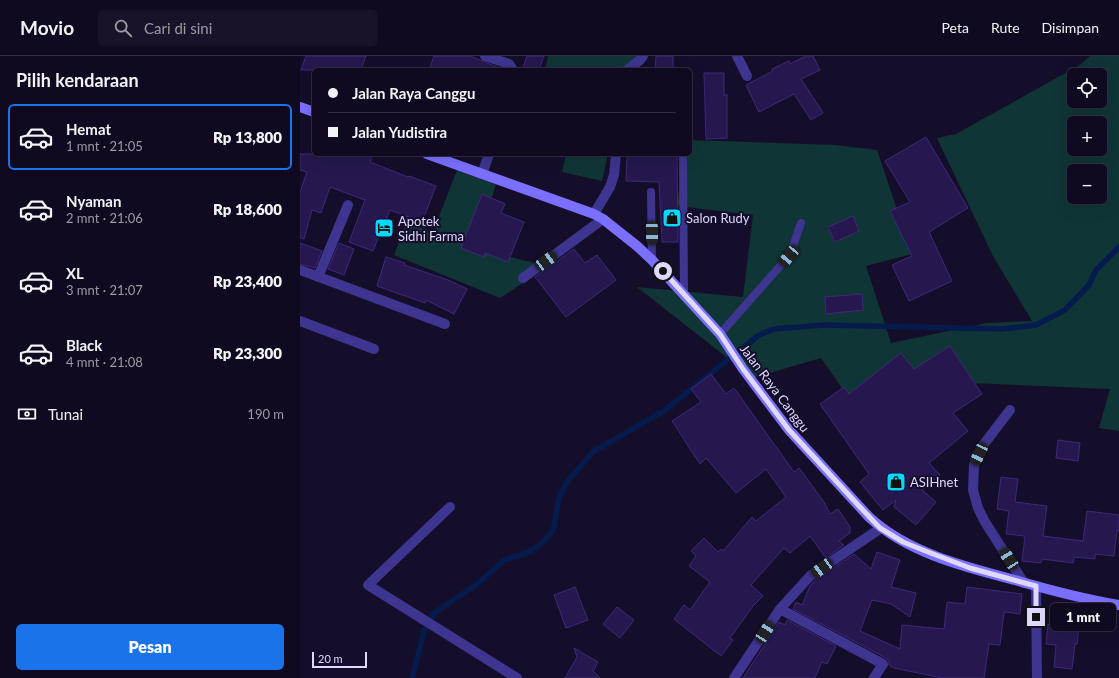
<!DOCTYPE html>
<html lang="id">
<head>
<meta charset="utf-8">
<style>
	body { margin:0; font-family:Lato,sans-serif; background:#191329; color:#f1f3f6; height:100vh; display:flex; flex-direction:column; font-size:15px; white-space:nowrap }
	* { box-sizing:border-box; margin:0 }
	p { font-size:13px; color:#9c9aa5 }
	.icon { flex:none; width:22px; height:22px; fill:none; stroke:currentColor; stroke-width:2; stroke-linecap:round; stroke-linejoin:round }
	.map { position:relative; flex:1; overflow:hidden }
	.details { display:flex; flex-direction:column; background:#100a20; width:300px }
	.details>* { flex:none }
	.top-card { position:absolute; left:12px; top:12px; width:380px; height:88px; border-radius:6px; box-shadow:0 4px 16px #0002,0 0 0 1px #302b3e; display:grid; align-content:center; height:88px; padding:0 16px; background:#100a20 }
	.tools { position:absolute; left:767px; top:12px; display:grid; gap:8px }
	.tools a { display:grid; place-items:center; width:40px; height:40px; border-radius:6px; background:#100a20; box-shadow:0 4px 16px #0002,0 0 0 1px #302b3e; font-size:20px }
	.scale { position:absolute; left:12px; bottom:10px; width:55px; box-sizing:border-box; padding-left:4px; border:2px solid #dfd8ff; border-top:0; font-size:11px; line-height:14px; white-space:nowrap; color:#dfd8ff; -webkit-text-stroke:3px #150e2b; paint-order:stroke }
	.end { position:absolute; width:18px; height:18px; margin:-9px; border:5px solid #dfd8ff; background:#111; box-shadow:0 0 0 2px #111 }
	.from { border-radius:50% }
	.bubble { position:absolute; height:28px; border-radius:6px; background:#100a20; box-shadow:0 4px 16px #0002,0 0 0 1px #302b3e; font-size:13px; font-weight:800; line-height:28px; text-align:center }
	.car { position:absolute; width:12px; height:24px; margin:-12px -6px; border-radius:5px; box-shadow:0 0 3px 1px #0007; background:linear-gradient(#222 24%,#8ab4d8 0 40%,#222 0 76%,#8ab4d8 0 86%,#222 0) }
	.top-card b { display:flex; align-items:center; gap:14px; height:38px; font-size:15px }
	.top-card b+b { border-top:1px solid #302b3e }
	.top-card i { width:10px; height:10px; background:#f1f3f6 }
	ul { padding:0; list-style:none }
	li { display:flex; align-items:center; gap:12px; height:66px; margin:0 8px 6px; padding:0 8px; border:2px solid transparent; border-radius:6px }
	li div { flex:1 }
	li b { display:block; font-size:15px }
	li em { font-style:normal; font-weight:800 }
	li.active { border-color:#1a73e8 }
	li>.icon { width:36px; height:36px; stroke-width:1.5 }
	h2 { padding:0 16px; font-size:18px; line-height:48px }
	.pay { display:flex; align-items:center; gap:10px; height:44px; padding:0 16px; font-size:15px }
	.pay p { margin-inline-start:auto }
	.button { display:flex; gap:8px; margin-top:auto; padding:8px 16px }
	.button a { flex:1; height:46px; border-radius:6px; background:#1a73e8; color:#fff; font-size:16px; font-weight:800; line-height:46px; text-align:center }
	header { display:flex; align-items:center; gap:24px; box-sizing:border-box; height:56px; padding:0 20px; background:#100a20; border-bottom:1px solid #302b3e }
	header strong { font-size:19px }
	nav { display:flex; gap:22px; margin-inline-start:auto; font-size:14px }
	.search { width:280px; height:36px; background:#191329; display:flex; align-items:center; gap:10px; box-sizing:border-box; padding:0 14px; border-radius:6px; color:#9c9aa5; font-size:15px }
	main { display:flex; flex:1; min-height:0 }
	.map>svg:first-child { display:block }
	.green { fill:#103536; fill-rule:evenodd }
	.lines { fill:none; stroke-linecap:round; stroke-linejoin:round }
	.stream { stroke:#051b4d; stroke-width:5.5 }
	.building { fill:#26184e; stroke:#3e287c }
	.service { stroke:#3d358f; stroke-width:8 }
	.minor { stroke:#3d358f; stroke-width:10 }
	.secondary { stroke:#7b6fff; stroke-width:10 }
	.route { stroke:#dfd8ff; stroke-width:5 }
	.labels { text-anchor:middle; stroke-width:4; stroke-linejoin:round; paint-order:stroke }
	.poi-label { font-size:13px; fill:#dfd8ff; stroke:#150e2b; text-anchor:start }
	.street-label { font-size:13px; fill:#dfd8ff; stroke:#150e2b }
</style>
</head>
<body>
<header>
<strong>Movio</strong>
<div class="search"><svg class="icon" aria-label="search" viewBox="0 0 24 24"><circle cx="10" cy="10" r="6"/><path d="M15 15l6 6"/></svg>Cari di sini</div>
<nav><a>Peta</a><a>Rute</a><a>Disimpan</a></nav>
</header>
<main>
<section class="details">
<h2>Pilih kendaraan</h2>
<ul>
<li class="active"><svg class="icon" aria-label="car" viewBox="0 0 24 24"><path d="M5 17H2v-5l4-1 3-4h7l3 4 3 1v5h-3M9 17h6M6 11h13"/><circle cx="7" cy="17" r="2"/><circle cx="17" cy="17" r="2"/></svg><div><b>Hemat</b><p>1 mnt · 21:05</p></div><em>Rp 13,800</em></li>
<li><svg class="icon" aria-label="car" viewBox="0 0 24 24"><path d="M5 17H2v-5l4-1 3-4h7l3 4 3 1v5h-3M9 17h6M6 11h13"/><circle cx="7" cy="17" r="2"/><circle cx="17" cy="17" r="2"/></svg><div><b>Nyaman</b><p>2 mnt · 21:06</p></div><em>Rp 18,600</em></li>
<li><svg class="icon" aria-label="car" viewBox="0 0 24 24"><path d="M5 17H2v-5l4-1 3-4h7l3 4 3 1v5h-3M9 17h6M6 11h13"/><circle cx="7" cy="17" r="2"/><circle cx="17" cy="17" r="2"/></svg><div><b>XL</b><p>3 mnt · 21:07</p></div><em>Rp 23,400</em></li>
<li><svg class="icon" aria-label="car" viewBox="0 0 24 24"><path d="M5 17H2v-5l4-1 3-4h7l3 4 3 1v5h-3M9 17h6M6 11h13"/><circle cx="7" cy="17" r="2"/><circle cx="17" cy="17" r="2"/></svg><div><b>Black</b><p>4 mnt · 21:08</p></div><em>Rp 23,300</em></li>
</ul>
<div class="pay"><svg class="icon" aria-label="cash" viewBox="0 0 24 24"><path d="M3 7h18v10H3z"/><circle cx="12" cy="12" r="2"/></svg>Tunai<p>190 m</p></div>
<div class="button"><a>Pesan</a></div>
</section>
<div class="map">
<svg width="819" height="622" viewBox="0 0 819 622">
	<rect width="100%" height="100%" fill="#150e2b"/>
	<!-- green -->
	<path class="green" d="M248,0H337L330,14H245Z
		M790,0H819V375L799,372L810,333L670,327L558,355L521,302L453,322L337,231L443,241L453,159L377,150L384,98H390V84L535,89L577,94L612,198L566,210L591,287L687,267L732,265L693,200L637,82L656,78L780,9ZM774,19H800V45H774ZM774,67H800V93H774ZM774,115H800V141H774Z
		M266,98H308L302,125L262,116Z
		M157,114L197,124L177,193L235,207L226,225L200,242L94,199L107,166L133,176Z"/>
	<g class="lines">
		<!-- stream -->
		<path class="stream" d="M112,622L125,572L134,557L179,527L204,504L227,497L241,488L253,475L259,442L266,427L293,396L365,354L459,279L474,273L524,269L703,273L736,269L765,254L789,229L796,214L819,191"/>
	</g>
	<!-- building -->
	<path class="building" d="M6,0H66L61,14H1Z
		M134,0H170L204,14H129Z
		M227,0H244L239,14H222Z
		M356,0H373V14H355Z
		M506,0H513L520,14L501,23L523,57L511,64L494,38L459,56L446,29L473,15L472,13L489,5L490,8Z
		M404,17H424V40L427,38V82L406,83Z
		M626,81L668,152L629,176L652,225L609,245L592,209L612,200L590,155L610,146L585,105Z
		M0,98H73L70,106L108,121L109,120L136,130L122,166L90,154L73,195L49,186L65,144L30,131L21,157L12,154L4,183L0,182V136L7,116L0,114Z
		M327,98H377L378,186H362L359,126L326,125Z
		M182,138L205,148L201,157L224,166L208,206L185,197L184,201L161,192Z
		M553,160L559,175L535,186L528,171Z
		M0,187L22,195L15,212L0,208Z
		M39,187L54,193L44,219L28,213Z
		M274,193L285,207L297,199L316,224L266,261L235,221Z
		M86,201L105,207L104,209L148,224L167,233L154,258L126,244L125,247L77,230Z
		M562,238L563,254L526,258L525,241Z
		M650,290L682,338L653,357L668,375L629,407L640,419L622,434L636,446L616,469L594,451L596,444L583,454L560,426L569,418L520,348L544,331L549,338L601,297L614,313Z
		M411,318L426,338L434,332L494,416L499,412L524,446L530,458L538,453L550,471V477L539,485L544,489L526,502L510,480L490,497L484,492L451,529L463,540L453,550L430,582L433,584L421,600L374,563L384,549L390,554L410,526L389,510L396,500L391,495L404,482L418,496L421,493L423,495L452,461L456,465L486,441L466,413L436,437L406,402L400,408L372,365L401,346L391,333Z
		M758,384L780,387L778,405L756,402Z
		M701,421L718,423L715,446L747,450L743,480L783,485L787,455L819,459V475L817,474L814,500L795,498V503L774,501L773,507L742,503L741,507L722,505L725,480L706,478L709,455L697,453Z
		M577,496L600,504L591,531L616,537L610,561L591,548L572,544L560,575L600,593L602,569L644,573L647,546L665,548L667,531L722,538L720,558L704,556L700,589L689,588L684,622H642L594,612L589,609V605L586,602L493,553L496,546L502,549L510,530L514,525L554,498L571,513Z
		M275,531L288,564L266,572L254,539Z
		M317,551L334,564L320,582L303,568Z
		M487,564L536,590L527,608L522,606L515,622H443L479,566L485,569Z
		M762,567L779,569L777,588H775L772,613L754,611L756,589L746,588L748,568L761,570Z
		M274,592L298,606L293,615L300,622H265L277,601Z"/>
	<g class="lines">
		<!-- service -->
		<path class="service" d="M383,98L384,238
			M351,136L352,204
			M420,278L489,200L494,187L501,167"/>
		<!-- minor -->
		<path class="minor" d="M185,0L209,8L213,14
			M437,0L447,20
			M327,14L340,4L343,0
			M182,118L189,98
			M294,158L310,131L314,119L316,98
			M0,214L145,268
			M18,221L48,149
			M223,222L303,163
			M0,265L74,293
			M710,354L684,388L674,409L673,434L678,452L685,466L724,527
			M150,451L68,529L217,622
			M736,530L737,622
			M480,553L583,608L574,622
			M434,622L480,553L510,520L581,472"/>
		<!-- secondary -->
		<path class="secondary" d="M0,51L14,56
			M127,98L294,158L303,163L337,190L352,204L420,278L443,313L489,374L569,461C608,497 665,511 715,524C749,534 784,543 819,549"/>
	</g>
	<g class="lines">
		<!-- route -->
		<path class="route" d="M363,215L420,278L443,313L489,374L560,451L580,472L603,486L628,496L670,512L736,530V561"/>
	</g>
	<!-- icons -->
	<defs>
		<symbol id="shop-square" viewBox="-11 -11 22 22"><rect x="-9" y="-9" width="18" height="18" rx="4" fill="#04d8ff" stroke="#150e2b"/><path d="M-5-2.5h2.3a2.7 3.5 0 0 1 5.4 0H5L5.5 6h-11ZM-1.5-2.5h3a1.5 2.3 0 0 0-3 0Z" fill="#111"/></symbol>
		<symbol id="hotel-square" viewBox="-11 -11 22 22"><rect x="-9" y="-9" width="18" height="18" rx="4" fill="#04d8ff" stroke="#150e2b"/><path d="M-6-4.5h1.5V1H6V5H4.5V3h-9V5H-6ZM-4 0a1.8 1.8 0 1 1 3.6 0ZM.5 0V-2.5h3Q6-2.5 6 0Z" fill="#111"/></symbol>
	</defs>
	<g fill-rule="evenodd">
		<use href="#shop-square" x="361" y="151" width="22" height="22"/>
		<use href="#hotel-square" x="73" y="161" width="22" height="22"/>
		<use href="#shop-square" x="585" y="415" width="22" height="22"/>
	</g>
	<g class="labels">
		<!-- poi labels -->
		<g class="poi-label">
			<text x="386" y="167">Salon Rudy</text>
			<text x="98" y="170">Apotek<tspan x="98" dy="15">Sidhi Farma</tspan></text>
			<text x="610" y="431">ASIHnet</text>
		</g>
		<!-- street labels -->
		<g class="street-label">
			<text transform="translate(475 332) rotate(53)" y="5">Jalan Raya Canggu</text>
		</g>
	</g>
</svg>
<div class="tools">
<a><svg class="icon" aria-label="locate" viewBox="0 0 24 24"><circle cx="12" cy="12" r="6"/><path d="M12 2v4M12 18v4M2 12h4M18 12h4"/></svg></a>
<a>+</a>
<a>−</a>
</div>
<div class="scale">20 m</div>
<i class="end from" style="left:363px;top:215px"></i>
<i class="end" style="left:736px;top:561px"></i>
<div class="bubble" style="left:750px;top:547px;width:66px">1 mnt</div>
<i class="car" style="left:352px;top:177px;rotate:179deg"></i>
<i class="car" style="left:489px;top:200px;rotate:220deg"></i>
<i class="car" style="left:246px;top:205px;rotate:54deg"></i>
<i class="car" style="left:679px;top:398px;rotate:205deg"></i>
<i class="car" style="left:709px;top:503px;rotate:327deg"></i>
<i class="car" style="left:522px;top:512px;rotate:234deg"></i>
<i class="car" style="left:465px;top:576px;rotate:33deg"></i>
<div class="top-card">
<b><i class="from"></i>Jalan Raya Canggu</b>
<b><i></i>Jalan Yudistira</b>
</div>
</div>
</main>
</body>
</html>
